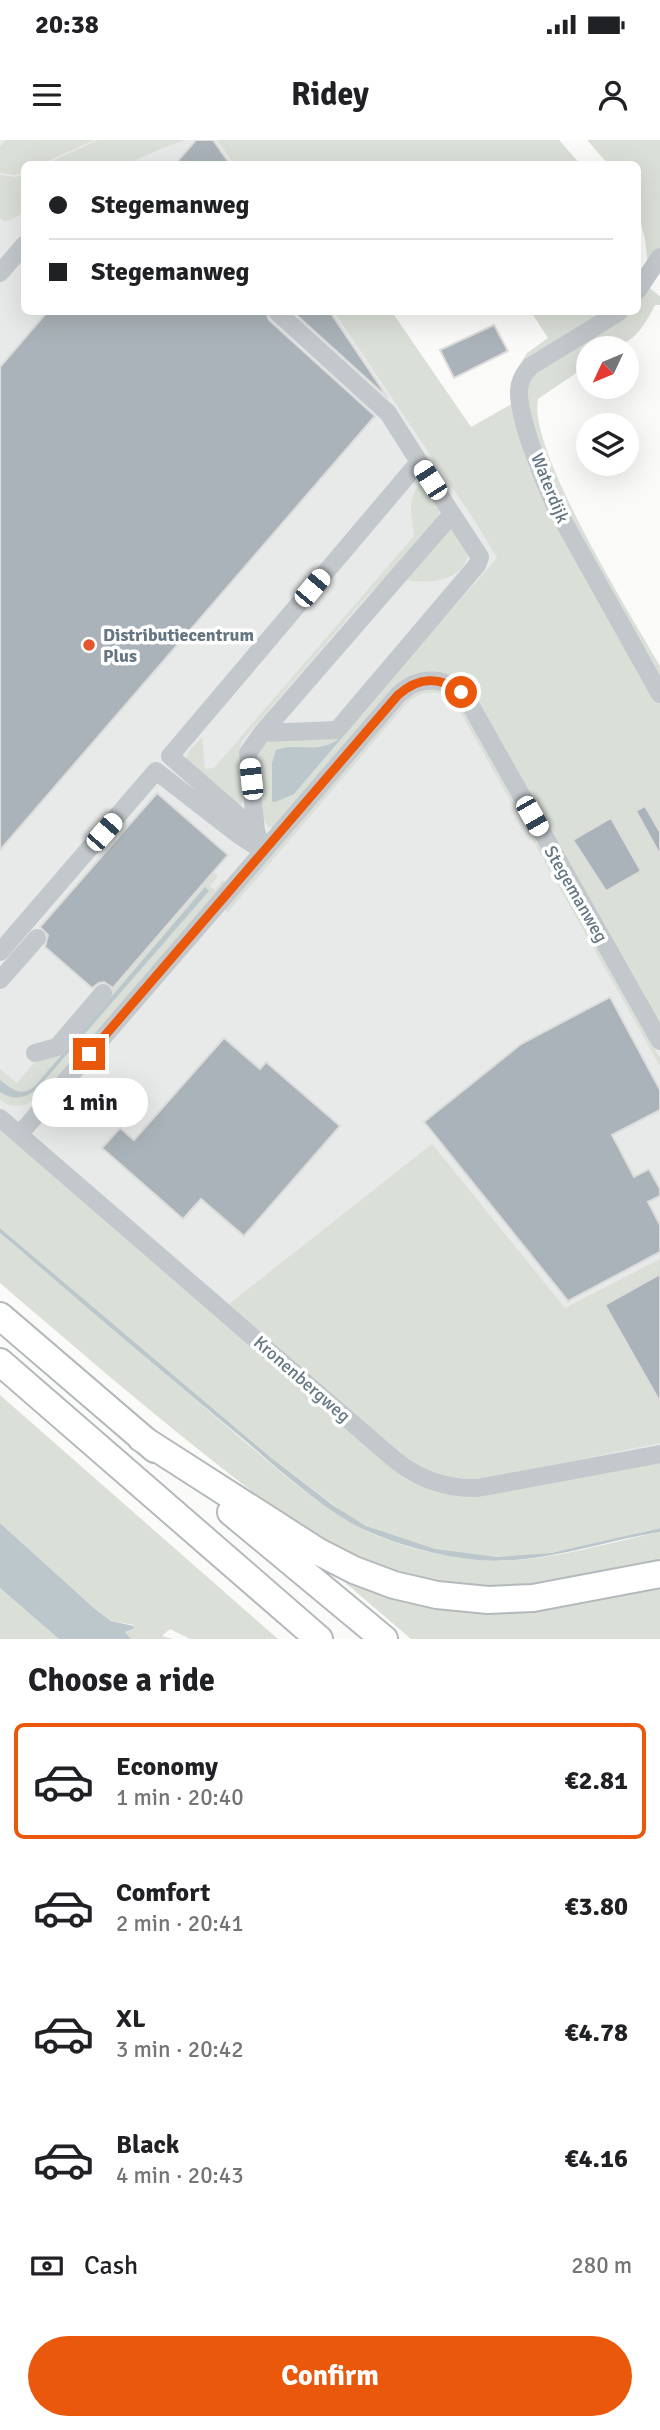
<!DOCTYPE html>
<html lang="en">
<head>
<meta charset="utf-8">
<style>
	body { margin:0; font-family:Signika,sans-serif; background:#f6f6f6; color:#202124; height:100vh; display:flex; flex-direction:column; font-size:26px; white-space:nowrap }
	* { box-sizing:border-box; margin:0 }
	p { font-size:23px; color:#757577 }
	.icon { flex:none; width:38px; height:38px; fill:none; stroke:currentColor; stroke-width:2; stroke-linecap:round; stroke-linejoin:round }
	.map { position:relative; height:1499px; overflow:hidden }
	.panel { display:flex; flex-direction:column; background:#fff; flex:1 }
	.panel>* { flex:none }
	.top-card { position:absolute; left:21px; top:21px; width:620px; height:154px; border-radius:10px; box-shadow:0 7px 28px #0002; display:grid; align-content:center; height:154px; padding:0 28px; background:#fff }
	.needle { width:46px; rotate:226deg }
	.controls { position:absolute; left:576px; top:196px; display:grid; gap:14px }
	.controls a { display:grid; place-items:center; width:63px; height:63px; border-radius:50%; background:#fff; box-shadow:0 7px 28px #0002; font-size:35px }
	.end { position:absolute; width:32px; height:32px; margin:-16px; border:9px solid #ea580c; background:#fff; box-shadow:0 0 0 4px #fff }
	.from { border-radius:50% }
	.bubble { position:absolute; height:49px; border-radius:24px; background:#fff; box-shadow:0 7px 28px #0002; font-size:23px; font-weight:700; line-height:49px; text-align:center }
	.car { position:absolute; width:21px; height:42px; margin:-21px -10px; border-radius:9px; box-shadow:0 0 5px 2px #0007; background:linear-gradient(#fff 24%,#345 0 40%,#fff 0 76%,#345 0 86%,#fff 0) }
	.top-card b { display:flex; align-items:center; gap:24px; height:66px; font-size:26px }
	.top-card b+b { border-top:2px solid #e0e0e0 }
	.top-card i { width:18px; height:18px; background:#202124 }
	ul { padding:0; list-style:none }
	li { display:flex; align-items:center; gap:21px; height:116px; margin:0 14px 10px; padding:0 14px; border:4px solid transparent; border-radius:10px }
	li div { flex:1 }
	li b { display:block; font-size:26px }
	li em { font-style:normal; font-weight:700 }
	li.current { border-color:#ea580c }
	li>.icon { width:63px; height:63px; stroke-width:1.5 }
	h2 { padding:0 28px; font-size:32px; line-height:84px }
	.pay { display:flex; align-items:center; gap:18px; height:77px; padding:0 28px; font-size:26px }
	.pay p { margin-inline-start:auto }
	.cta { display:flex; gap:14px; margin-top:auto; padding:14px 28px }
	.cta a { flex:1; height:80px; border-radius:42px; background:#ea580c; color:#fff; font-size:28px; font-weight:700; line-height:80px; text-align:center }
	.status { display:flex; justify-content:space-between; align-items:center; height:49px; padding:0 35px; background:#fff; direction:ltr }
	.status svg { height:19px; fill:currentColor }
	header { display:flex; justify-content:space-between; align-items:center; height:91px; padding:0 28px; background:#fff; font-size:32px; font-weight:700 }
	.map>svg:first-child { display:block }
	.built { fill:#e8e9e9 }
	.green { fill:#dadfd7 }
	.water { fill:#bbc7cb }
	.building { fill:#aab3b9; stroke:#dcdcda; stroke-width:2 }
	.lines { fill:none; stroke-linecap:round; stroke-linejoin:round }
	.highway-casing { stroke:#b4b9bd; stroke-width:30 }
	.minor { stroke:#c3c8cc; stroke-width:18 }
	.highway { stroke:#fff; stroke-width:26 }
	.route { stroke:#ea580c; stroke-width:9 }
	.poi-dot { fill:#e4572e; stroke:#fff; stroke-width:2.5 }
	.labels { text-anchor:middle; stroke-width:7; stroke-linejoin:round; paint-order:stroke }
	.street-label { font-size:18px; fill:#657683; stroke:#fff }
	.poi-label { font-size:18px; font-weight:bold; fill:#657683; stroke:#fff; text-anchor:start }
</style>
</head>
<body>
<div class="status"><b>20:38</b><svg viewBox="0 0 49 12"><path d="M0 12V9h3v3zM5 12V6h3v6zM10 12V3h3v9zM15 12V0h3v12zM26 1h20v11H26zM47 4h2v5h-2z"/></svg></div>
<header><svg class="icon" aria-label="menu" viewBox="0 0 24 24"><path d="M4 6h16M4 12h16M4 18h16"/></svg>Ridey<svg class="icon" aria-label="person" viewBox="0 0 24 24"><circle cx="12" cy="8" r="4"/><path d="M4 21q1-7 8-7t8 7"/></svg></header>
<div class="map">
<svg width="660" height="1499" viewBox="0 0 660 1499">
	<rect width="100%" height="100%" fill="#fafaf8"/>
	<!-- built -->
	<path class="built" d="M0,0H258L273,24H24V172H368L660,657V1339L436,1376L0,1012Z"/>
	<!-- green -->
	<path class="green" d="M6,0H94L41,24H24V32L15,35L0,33V7Z
		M98,0H186L165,7L127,24H46Z
		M217,0H559L580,24H234Z
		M587,0H660V111L648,126L645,99L637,69V24H608Z
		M0,35L15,37L24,35V73L5,82L0,79Z
		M648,147L660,156V165H655C637,200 628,208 588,208V225L538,259C527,309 632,477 660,526V547L569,389L529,284L527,237L623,172H637V155Z
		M334,172H392L471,287L517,261L538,331L660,560V886L473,555L428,532L274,689L271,686L269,688L262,676L257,608L269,600L344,592L497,418L473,378Z
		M531,172H615L522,229L515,232L527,213L548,198Z
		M422,341L440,369C437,393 387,438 368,455L242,601L239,611L243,661L239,667L186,619L189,611L202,597L205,629L214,628L414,396C412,374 406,359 422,341Z
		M451,384L469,411C465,440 432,445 408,440L407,438Z
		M436,548L450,553L460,564L660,918V926L457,566C444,549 423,548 407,563L228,772L224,769L404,560L422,549Z
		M214,732L218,736L210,746L215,750L223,740L226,743L41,957L39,955C27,967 14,970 0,960V929L17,943L34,923L53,916Z
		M0,990L405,1339L438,1353L479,1357L660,1321V1388C618,1397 576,1411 534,1415C472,1422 407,1408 352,1379L269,1316L0,1088Z
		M432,1004L565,1168L660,1119V1303L478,1340L442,1336L423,1328L407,1318L229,1164Z
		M0,1093C76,1158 153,1224 230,1289C271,1323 313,1363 361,1388C395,1406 439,1416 478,1420C540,1425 600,1404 660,1392V1420C598,1433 536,1450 472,1448C435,1447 394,1435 360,1420C315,1402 270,1365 232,1336C152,1274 76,1208 0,1143Z
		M0,1255L278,1499H190L170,1489L162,1496L173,1499H131L125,1492L133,1489L134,1485L111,1481L95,1469L0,1383Z
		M314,1416L398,1451L660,1443V1499H411Z
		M0,1448L59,1499H0Z"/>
	<!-- water -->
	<path class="water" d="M484,431L294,654L275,662L272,661V623L276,610C300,602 315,615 339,599Z
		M205,747L209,751L35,951C23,959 13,960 0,952V940C12,949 21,958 35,946Z
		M0,1088L269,1316L334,1366L366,1386L435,1409L497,1417L551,1413L652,1390L660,1388V1392C598,1402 541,1425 477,1420C439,1416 400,1406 365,1390C325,1372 276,1327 242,1298C167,1236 93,1173 20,1110L0,1093Z
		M0,1383L95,1469L111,1481L134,1486L133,1489L125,1492L131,1499H59L0,1448Z"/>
	<!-- building -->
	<path class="building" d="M196,0H213L230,24H175Z
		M47,172H266L269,180L375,276L0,710V227Z
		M293,172H330L388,258Z
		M494,185L508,211L454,238L440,210Z
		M157,653L228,715L113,848L104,842L99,843L92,848L45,807L48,795L40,787Z
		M645,666L660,692V715L636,671Z
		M611,678L641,731L606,751L573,700Z
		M610,857L660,950V970L612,995L634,1037L649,1029L660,1049V1056L648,1062L660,1085V1112L568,1161L424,982L521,904Z
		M224,898L260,929L266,922L340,986L244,1096L201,1059L183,1079L102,1008L120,988L134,1000Z
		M660,1134V1262L605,1165Z"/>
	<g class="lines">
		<defs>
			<path id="highway" d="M0,1176L155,1309
				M0,1222L319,1499
				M141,1298L317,1411L354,1430L394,1445L437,1455L488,1460L533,1458L660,1434
				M231,1372L384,1499"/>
		</defs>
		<!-- highway casing -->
		<use href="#highway" class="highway-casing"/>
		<!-- minor -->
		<path class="minor" d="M0,133L24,105
			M637,151L660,117
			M619,172L531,226C524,233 519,240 519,251C518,278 544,342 556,368L660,554
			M262,593L337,590L477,425L480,417L452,374
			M256,691L170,616L419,322
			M0,812L156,631L236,693L263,711L256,691L248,613L262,593L452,374L388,273L277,172
			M0,840L37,798
			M35,913L57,907L103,853
			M0,978L394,1319C418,1339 446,1349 478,1348L660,1314
			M19,995L398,555C420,534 448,536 467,559L660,901"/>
		<!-- highway -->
		<use href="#highway" class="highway"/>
	</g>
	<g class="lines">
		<!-- route -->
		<path class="route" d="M89,914L398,555C418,537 440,536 461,552"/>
	</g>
	<!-- markers -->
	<circle class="poi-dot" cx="89" cy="505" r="7"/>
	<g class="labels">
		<!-- street labels -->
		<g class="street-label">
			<text transform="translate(550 348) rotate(68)" y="6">Waterdijk</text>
			<text transform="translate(576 754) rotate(60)" y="6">Stegemanweg</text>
			<text transform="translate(302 1239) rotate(41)" y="6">Kronenbergweg</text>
		</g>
		<!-- poi labels -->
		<g class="poi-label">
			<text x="103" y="501">Distributiecentrum<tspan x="103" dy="21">Plus</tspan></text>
		</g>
	</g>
</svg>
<div class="controls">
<a><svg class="needle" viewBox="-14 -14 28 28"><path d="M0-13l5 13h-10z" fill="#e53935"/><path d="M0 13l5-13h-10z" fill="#757577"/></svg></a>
<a><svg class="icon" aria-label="layers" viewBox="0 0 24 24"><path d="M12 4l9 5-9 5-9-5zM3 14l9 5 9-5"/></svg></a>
</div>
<i class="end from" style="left:461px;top:552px"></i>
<i class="end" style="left:89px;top:914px"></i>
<div class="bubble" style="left:32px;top:938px;width:116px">1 min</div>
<i class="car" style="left:430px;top:340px;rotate:327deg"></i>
<i class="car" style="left:312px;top:448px;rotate:40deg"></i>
<i class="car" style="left:251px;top:639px;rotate:354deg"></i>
<i class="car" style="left:532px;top:676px;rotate:150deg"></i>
<i class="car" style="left:104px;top:692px;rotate:41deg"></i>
<div class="top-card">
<b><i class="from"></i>Stegemanweg</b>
<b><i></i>Stegemanweg</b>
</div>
</div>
<section class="panel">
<h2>Choose a ride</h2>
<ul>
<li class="current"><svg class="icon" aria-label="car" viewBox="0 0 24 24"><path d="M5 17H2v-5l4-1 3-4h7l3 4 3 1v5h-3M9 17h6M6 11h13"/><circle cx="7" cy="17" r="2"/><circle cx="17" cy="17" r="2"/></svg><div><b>Economy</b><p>1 min · 20:40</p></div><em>€2.81</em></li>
<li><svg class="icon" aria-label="car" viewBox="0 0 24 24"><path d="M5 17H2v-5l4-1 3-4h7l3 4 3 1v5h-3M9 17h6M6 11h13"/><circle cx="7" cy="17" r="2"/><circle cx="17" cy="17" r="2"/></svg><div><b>Comfort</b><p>2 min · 20:41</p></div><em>€3.80</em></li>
<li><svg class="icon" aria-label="car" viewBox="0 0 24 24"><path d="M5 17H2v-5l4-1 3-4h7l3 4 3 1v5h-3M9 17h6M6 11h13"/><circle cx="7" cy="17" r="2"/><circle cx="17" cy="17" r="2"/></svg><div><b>XL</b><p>3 min · 20:42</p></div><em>€4.78</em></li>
<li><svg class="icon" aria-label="car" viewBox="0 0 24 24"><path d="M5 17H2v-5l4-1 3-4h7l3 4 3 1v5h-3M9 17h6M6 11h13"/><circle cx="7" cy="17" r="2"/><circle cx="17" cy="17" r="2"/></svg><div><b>Black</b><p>4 min · 20:43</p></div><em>€4.16</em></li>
</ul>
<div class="pay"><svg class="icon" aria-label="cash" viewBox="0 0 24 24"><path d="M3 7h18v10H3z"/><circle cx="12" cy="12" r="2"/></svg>Cash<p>280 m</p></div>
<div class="cta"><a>Confirm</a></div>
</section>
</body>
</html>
